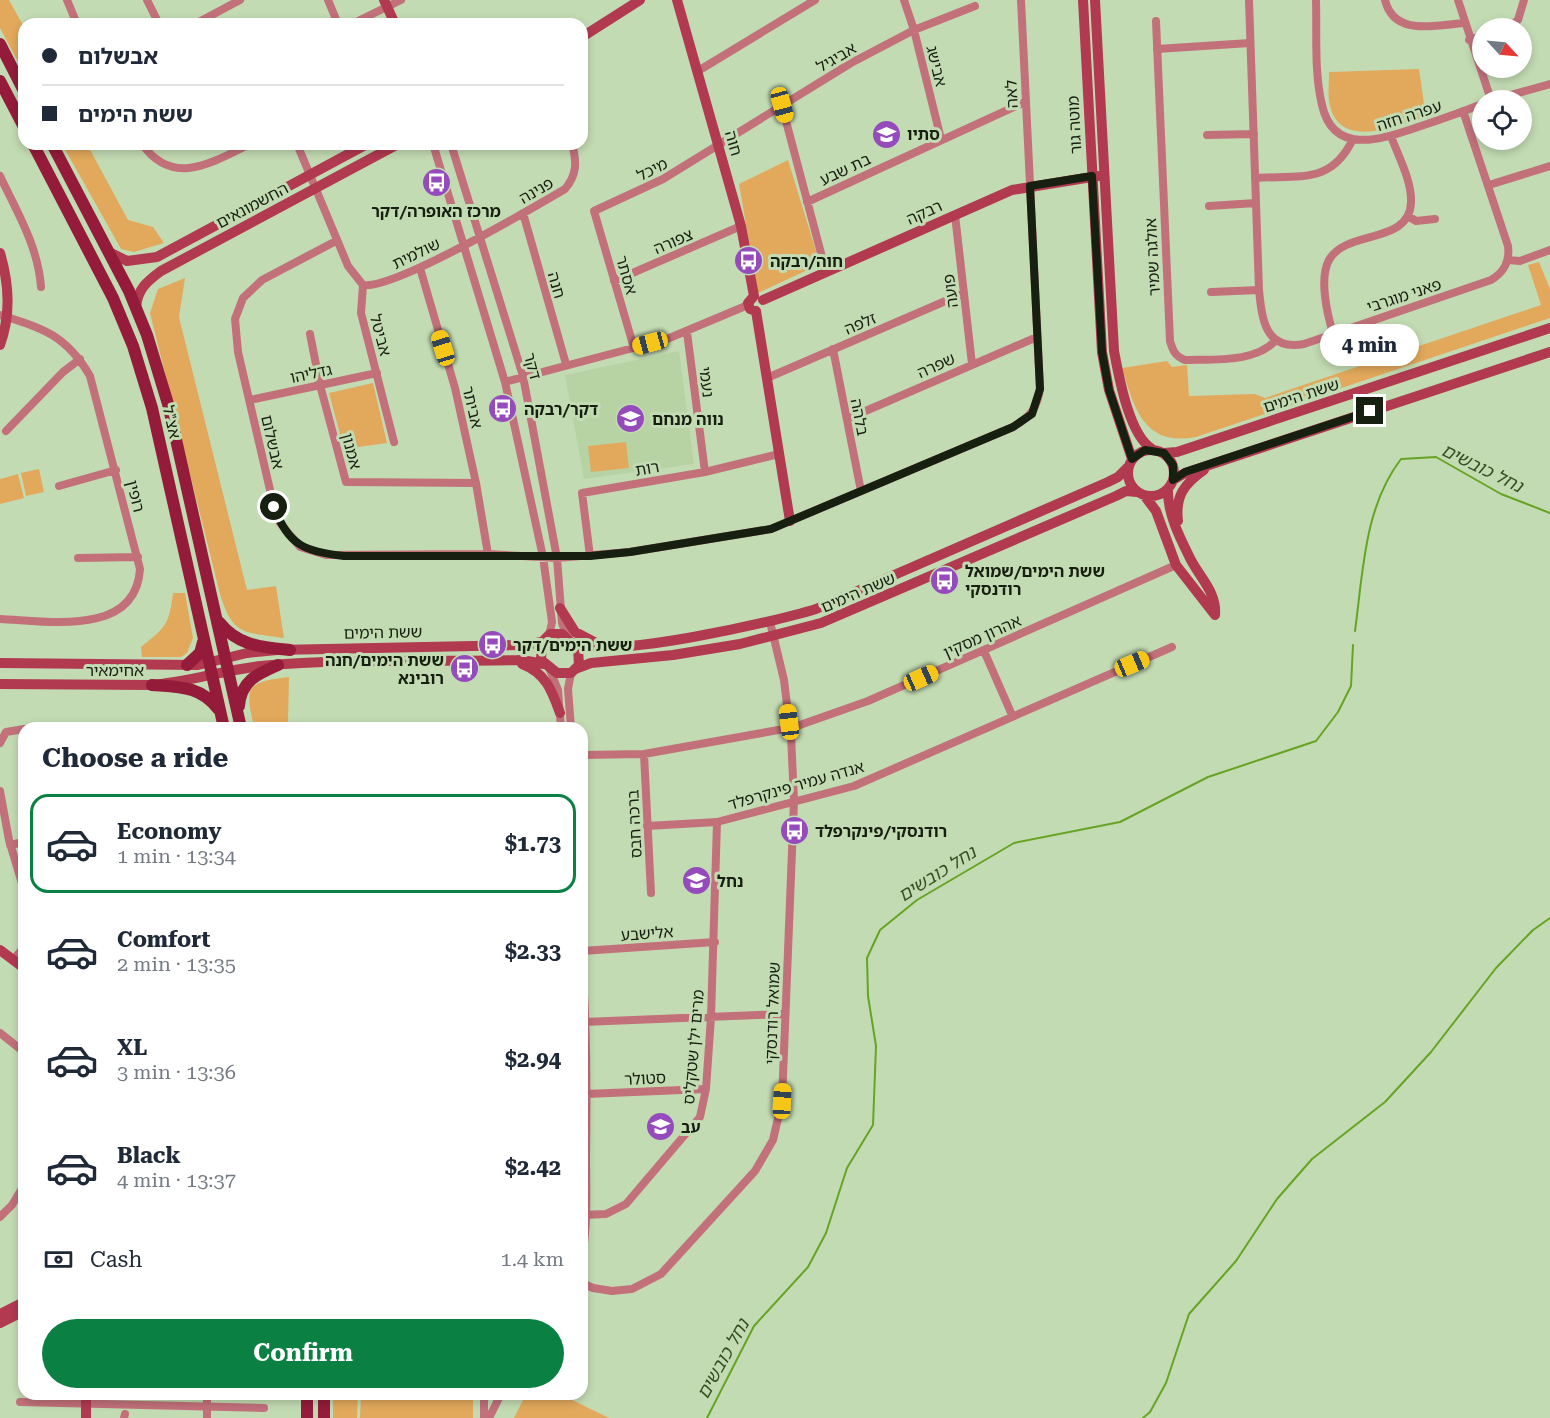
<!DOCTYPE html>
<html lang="en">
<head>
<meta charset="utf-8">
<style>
	body { margin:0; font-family:"Roboto Serif","Noto Sans Hebrew",serif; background:#f6f6f7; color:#1f2937; height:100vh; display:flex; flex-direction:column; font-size:22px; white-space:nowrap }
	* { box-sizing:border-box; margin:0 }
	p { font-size:20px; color:#747a83 }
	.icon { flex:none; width:33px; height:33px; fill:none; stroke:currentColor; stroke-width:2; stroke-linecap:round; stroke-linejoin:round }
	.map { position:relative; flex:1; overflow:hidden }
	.details { position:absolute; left:18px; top:722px; width:570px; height:678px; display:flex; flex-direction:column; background:#fff; border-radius:18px; box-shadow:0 3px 9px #0003 }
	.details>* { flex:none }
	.hud { position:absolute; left:18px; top:18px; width:570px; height:132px; border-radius:18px; box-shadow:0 3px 9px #0003; display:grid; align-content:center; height:132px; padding:0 24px; background:#fff }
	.needle { width:39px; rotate:116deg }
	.controls { position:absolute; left:1472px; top:18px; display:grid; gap:12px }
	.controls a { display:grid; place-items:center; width:60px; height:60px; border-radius:50%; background:#fff; box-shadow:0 3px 9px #0003; font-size:30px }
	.end { position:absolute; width:27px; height:27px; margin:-14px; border:8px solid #161f10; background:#fff; box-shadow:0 0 0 3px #fff }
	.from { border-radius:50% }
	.bubble { position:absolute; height:42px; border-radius:21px; background:#fff; box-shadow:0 3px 9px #0003; font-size:20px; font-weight:700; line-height:42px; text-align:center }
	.car { position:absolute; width:18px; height:36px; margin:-18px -9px; border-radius:8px; box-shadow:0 0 4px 2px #0007; background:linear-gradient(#f5c518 24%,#345 0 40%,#f5c518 0 76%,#345 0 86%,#f5c518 0) }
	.hud b { display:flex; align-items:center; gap:21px; height:57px; font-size:22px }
	.hud b+b { border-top:2px solid #e0e1e3 }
	.hud i { width:15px; height:15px; background:#1f2937 }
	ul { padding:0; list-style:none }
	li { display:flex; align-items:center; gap:18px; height:99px; margin:0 12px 9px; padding:0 12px; border:3px solid transparent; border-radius:18px }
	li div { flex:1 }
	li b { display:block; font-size:22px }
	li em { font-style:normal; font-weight:700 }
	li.current { border-color:#0b8043 }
	li>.icon { width:54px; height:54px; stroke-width:1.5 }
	h2 { padding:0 24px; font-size:27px; line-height:72px }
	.pay { display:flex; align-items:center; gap:15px; height:66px; padding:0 24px; font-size:22px }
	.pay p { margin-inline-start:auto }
	.cta { display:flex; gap:12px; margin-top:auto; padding:12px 24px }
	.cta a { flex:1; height:69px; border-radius:36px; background:#0b8043; color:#fff; font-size:24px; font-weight:700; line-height:69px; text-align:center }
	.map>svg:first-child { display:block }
	.built { fill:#b7d3a4 }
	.green { fill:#e2a95c }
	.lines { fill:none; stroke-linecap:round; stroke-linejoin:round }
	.stream { stroke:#65a424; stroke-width:2 }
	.street { stroke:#c2717b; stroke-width:8 }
	.secondary { stroke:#b13a51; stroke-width:10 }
	.primary { stroke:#941c3a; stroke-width:12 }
	.route { stroke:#161f10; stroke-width:8 }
	.labels { text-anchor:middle; stroke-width:6; stroke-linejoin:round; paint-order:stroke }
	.street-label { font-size:16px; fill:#161f10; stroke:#c3dbb3 }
	.poi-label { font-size:16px; font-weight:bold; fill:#161f10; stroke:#c3dbb3; text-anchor:start }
	.water-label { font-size:18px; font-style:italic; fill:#375021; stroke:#c3dbb3 }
</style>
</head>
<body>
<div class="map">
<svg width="1550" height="1418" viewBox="0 0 1550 1418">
	<rect width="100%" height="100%" fill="#c3dbb3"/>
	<!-- built -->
	<path class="built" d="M679,351L694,464L584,479L565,375Z"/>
	<!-- green -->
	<path class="green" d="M0,0H9L24,27V73L0,28Z
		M1419,69L1426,117C1396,126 1337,152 1329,101C1328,92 1329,81 1329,72Z
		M62,144H87L128,220L153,227L164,243L134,252L121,249Z
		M788,160L820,264L758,293L739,184Z
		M1539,262L1550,289V318L1196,437C1144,447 1134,408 1122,368L1167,361L1172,367L1187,365L1189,396L1255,394L1265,398L1541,305L1528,265Z
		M185,278L179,317L247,590L276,586L284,638C243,632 233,636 220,594L150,313L158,289Z
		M373,383L387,443L344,449L329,393Z
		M626,442L629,468L591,472L588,446Z
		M39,469L44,492L26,496L21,473Z
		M18,474L24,498L0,504V479Z
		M173,593H185L193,638L187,653L181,657H142L141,647C166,627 169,625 173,593Z
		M289,677L288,722L275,724L276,727H254C245,687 245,682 289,677Z
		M333,1394H358L357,1418H333Z
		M361,1394H473V1418H360Z
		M526,1394H560L609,1418H514Z"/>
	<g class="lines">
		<!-- stream -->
		<path class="stream" d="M1355,631C1363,573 1364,507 1401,459L1436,457L1501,494L1550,513
			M707,1418L754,1326L808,1267L826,1233L847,1168L873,1125L876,1046L868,996L867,958L880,930L917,900L1014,843L1120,822L1208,777L1316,741L1338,712L1351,686L1353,645
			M1143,1418L1150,1412L1166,1383L1189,1314L1236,1261L1277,1199L1312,1159L1385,1102L1431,1052L1496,968L1533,930L1550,918"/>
		<!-- street -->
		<path class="street" d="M67,0L77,24
			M147,0L159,24
			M328,0L338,24
			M904,0L914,30L941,139
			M1249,0L1259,290C1262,319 1265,351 1304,344L1491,280C1504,272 1510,262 1508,246L1463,111
			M1316,0C1317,34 1314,72 1322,105C1334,159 1387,137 1421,126C1442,119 1462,112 1482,104
			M1385,0C1394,37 1436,25 1464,23
			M1458,0L1491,100
			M1156,21L1170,341C1173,351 1175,356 1185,360C1213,359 1256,363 1276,340
			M195,24L240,0
			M352,24L401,0
			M1508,28L1518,20L1524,0
			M1469,40L1482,36
			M1157,49L1250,43
			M698,71L815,0
			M1493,100L1550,84
			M782,106L826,272
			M1207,135L1254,134
			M142,144C173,188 213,162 250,144
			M297,144L348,266L363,285L361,313L394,442
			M433,144L505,382L543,557L552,622L549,636
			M451,144L523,376L557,558L562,623L567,637
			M0,176C17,212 38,246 41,287
			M1255,178C1299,175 1331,185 1353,139
			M1489,185L1550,166
			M807,202L1025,102
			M1209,206L1256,203
			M523,213L566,364
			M955,215L972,364
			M1408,216L1416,221L1435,219
			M336,241L262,280L243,298L235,319L238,352L274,507L280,523L300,547L326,555L488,554L557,558L630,552L771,529L1013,427C1030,417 1037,409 1040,389L1021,0
			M1508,260L1520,261L1550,250
			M420,268L455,388L476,483L488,554
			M614,281L741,226
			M363,285C393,290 531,209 565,189C577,175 577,162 572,144
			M1211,292L1259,290
			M0,315C42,327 67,336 90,376L140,569C136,637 48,621 0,619
			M687,332L705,472
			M1333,333C1327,314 1319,278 1329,260C1346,229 1410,245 1411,202C1412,181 1398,156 1391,136
			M310,334L320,385L346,482L476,483
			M634,348L594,211L663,179L851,63L914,30L975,6
			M833,349L861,491
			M767,378L964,293
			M505,382L667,339L748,305
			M250,400L377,373
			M847,419L1037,337
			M6,431L63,372L80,359
			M59,486L116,470
			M590,556L582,493L705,472L779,454
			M78,558L138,557
			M770,622L784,680L789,722
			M984,651L1012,715
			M550,670L558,690L561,728
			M797,726L868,701L1176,565
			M571,728L568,689L571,673
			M0,743L6,732L24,729
			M644,754L651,893
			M582,755L644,754L784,729
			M0,791L9,840L24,890
			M647,826L717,822L854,786L1172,647
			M10,845L24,842
			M582,951L715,942
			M13,960L24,947
			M582,961C587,1026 587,1090 586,1155C586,1189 588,1224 582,1257
			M583,1022L785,1014
			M0,1033L24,1052
			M586,1094L706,1089
			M582,1215L606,1214L626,1204L700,1117L706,1089L711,1017L717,822
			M0,1217L12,1205L24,1185
			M582,1283L593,1288L612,1291L632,1289L661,1274L755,1171L773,1140L782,1101L794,801L791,735
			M484,1394V1418
			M20,1402L264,1408
			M124,1418L125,1414
			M207,1418V1394
			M489,1418L501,1394"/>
		<!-- secondary -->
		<path class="secondary" d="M384,0L395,24
			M677,0L741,226L754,296
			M1083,0L1102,352L1109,390L1132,459
			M1095,0L1114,351C1119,377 1129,435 1152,449
			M582,37L640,0
			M109,252L127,261L157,257L367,144
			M0,253C9,283 11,315 0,345
			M754,296L748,303L750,309L756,311
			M763,300L1012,190L1098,176
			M136,307C138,289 146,282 161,271L398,144
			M756,311L790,521
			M1128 473a23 23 0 1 1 46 0a23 23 0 1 1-46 0Z
			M1164,453L1177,452L1550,328
			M1173,480L1185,473L1550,352
			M1168,489C1167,513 1180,538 1191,560C1201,579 1217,593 1215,615
			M1144,495L1156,511L1176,565L1215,615
			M1178,521C1175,496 1184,484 1204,470
			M560,608L575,632L598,644
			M550,634H562L578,649L579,665L571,673H557L541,660L542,642Z
			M573,643C608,660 774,622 816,609L1108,482L1118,477L1129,466
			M0,663L198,665L247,653L277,650L523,645L542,642
			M522,664C546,673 552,691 560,713
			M575,669L591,663L673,655L740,644L821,623L1116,496L1126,491L1137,492
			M0,684L152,685C189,682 224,670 261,666C347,658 435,662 522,660L544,664
			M0,950L24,968
			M0,1314L24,1302
			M0,1323L24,1311
			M86,1418V1394"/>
		<!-- primary -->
		<path class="primary" d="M0,44L24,91
			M0,81L24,127
			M33,144L113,298L133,346L152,408L224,728
			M52,144L129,291L147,335L168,404L241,728
			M219,622C238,646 261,647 290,650
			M187,665L200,653L203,642
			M152,685C179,687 201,686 218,709
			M239,706C241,681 257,674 278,665
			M307,1418V1394
			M324,1418V1394"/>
	</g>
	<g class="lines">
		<!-- route -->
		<path class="route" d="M274,507C288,545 305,552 344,556H590L630,552L771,529L1013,427L1032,414L1040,389L1030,186L1092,176L1102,352L1109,390L1132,459L1145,450L1164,453L1173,465V480L1185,472L1370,411"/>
	</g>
	<!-- icons -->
	<defs>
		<symbol id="school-disc" viewBox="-11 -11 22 22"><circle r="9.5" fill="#964bbd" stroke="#c3dbb3"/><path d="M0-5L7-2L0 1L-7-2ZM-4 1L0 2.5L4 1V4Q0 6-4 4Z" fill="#fff"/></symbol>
		<symbol id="bus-disc" viewBox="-11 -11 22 22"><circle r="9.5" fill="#964bbd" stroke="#c3dbb3"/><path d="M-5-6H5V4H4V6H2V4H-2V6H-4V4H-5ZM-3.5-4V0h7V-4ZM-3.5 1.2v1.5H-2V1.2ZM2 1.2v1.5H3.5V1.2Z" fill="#fff"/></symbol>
	</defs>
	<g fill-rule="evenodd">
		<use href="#school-disc" x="870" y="118" width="33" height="33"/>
		<use href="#bus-disc" x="420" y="166" width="33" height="33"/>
		<use href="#bus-disc" x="732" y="244" width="33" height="33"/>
		<use href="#bus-disc" x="486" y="392" width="33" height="33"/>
		<use href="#school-disc" x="614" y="402" width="33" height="33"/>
		<use href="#bus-disc" x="928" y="564" width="33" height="33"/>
		<use href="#bus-disc" x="476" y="628" width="33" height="33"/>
		<use href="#bus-disc" x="448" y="652" width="33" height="33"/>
		<use href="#bus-disc" x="778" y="814" width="33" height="33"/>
		<use href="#school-disc" x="680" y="864" width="33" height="33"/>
		<use href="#school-disc" x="644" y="1110" width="33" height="33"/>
	</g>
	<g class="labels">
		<!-- street labels -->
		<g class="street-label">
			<text transform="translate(836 57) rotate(-30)" y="6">אביגיל</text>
			<text transform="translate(937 66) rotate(76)" y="6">אבישג</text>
			<text transform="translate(1011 94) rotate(-93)" y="6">לאה</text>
			<text transform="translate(1409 115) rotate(-18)" y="6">עפרה חזה</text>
			<text transform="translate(1074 125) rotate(-93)" y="6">מוטה גור</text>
			<text transform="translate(734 143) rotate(74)" y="6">חוה</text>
			<text transform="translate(652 169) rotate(-27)" y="6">מיכל</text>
			<text transform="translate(845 169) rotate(-25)" y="6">בת שבע</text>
			<text transform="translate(536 190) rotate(-30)" y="6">פנינה</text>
			<text transform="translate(252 205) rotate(-28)" y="6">החשמונאים</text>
			<text transform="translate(924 212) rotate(-24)" y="6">רבקה</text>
			<text transform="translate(673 241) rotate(-23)" y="6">צפורה</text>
			<text transform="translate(416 253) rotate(-26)" y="6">שולמית</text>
			<text transform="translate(1152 257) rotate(-93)" y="6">אולגה שמיר</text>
			<text transform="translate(627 275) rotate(74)" y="6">אסתר</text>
			<text transform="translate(557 285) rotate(74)" y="6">חנה</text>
			<text transform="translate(950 291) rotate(-97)" y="6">פועה</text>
			<text transform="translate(1404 295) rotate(-18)" y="6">פאני מוגרבי</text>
			<text transform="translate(860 323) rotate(-23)" y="6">זלפה</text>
			<text transform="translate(381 335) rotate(75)" y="6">אביטל</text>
			<text transform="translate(936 365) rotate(-24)" y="6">שפרה</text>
			<text transform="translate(533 366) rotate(75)" y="6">דקר</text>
			<text transform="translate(311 373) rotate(-12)" y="6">גדליהו</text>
			<text transform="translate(707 382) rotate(83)" y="6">נעמי</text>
			<text transform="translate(1301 395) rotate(-18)" y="6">ששת הימים</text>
			<text transform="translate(473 407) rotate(77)" y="6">אביתר</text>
			<text transform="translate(860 417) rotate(79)" y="6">בלהה</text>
			<text transform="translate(172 422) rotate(77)" y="6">אצ"ל</text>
			<text transform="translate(273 442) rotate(77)" y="6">אבשלום</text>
			<text transform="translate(352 451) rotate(75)" y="6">אמנון</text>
			<text transform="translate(647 468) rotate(-10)" y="6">רות</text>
			<text transform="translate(136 496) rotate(76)" y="6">רופין</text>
			<text transform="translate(858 592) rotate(-23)" y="6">ששת הימים</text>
			<text transform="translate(383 632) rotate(-1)" y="6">ששת הימים</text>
			<text transform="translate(982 636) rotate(-24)" y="6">אהרון מסקין</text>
			<text x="115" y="676">אחימאיר</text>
			<text transform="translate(796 785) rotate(-16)" y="6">אנדה עמיר פינקרפלד</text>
			<text transform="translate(634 824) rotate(-93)" y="6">ברכה חבס</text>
			<text transform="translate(647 933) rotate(-4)" y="6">אלישבע</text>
			<text transform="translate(772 1013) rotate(-88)" y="6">שמואל רודנסקי</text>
			<text transform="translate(693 1047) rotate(-85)" y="6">מרים ילן שטקליס</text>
			<text transform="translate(645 1078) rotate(-3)" y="6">סטולר</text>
		</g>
		<!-- poi labels -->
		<g class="poi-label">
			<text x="907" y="140">סתיו</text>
			<text x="436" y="217" text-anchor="middle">מרכז האופרה/דקר</text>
			<text x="770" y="267">חוה/רבקה</text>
			<text x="524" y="415">דקר/רבקה</text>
			<text x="652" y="425">נווה מנחם</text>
			<text x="965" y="577">ששת הימים/שמואל<tspan x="965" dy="18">רודנסקי</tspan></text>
			<text x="513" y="651">ששת הימים/דקר</text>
			<text x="444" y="666" text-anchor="end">ששת הימים/חנה<tspan x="444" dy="18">רובינא</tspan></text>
			<text x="815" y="837">רודנסקי/פינקרפלד</text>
			<text x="717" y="887">נחל</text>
			<text x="681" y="1133">עב</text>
		</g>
		<!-- water labels -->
		<g class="water-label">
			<text transform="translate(1482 468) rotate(26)" y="6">נחל כובשים</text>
			<text transform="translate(937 874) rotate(-32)" y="6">נחל כובשים</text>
			<text transform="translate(723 1359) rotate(-61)" y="6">נחל כובשים</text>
		</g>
	</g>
</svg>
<div class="controls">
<a><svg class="needle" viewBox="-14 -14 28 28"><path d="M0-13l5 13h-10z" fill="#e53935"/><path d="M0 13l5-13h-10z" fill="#747a83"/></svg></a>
<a><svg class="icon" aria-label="locate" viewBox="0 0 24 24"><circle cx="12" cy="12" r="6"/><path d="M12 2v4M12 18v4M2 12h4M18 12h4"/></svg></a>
</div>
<i class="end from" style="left:274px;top:507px"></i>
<i class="end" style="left:1370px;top:411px"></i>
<div class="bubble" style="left:1320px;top:324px;width:99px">4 min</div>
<i class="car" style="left:782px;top:105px;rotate:165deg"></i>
<i class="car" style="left:650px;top:343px;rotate:255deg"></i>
<i class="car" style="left:443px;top:348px;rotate:343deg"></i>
<i class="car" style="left:1132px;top:664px;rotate:67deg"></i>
<i class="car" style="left:921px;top:678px;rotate:66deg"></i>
<i class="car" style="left:789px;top:722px;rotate:353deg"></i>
<i class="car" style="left:782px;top:1101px;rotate:3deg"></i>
<div class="hud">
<b><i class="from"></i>אבשלום</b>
<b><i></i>ששת הימים</b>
</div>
<section class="details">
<h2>Choose a ride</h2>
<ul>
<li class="current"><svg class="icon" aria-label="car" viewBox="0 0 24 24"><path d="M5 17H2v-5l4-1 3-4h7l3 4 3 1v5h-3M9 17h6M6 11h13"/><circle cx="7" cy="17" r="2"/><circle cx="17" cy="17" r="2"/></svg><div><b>Economy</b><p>1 min · 13:34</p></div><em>$1.73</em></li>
<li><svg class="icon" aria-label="car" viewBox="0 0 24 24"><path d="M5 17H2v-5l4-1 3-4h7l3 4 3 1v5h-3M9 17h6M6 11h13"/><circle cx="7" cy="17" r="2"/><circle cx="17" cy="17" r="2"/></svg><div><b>Comfort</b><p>2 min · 13:35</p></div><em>$2.33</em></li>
<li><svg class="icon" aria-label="car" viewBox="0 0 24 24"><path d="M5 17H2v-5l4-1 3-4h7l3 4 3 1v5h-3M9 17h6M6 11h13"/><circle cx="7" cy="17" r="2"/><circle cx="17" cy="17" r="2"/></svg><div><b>XL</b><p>3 min · 13:36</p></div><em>$2.94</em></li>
<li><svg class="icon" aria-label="car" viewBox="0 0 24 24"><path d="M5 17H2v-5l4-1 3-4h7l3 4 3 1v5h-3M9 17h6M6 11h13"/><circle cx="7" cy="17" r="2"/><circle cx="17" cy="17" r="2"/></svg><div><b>Black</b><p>4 min · 13:37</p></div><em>$2.42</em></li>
</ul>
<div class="pay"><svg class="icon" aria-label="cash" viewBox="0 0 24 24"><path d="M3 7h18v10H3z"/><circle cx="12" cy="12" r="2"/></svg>Cash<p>1.4 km</p></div>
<div class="cta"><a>Confirm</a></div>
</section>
</div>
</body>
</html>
